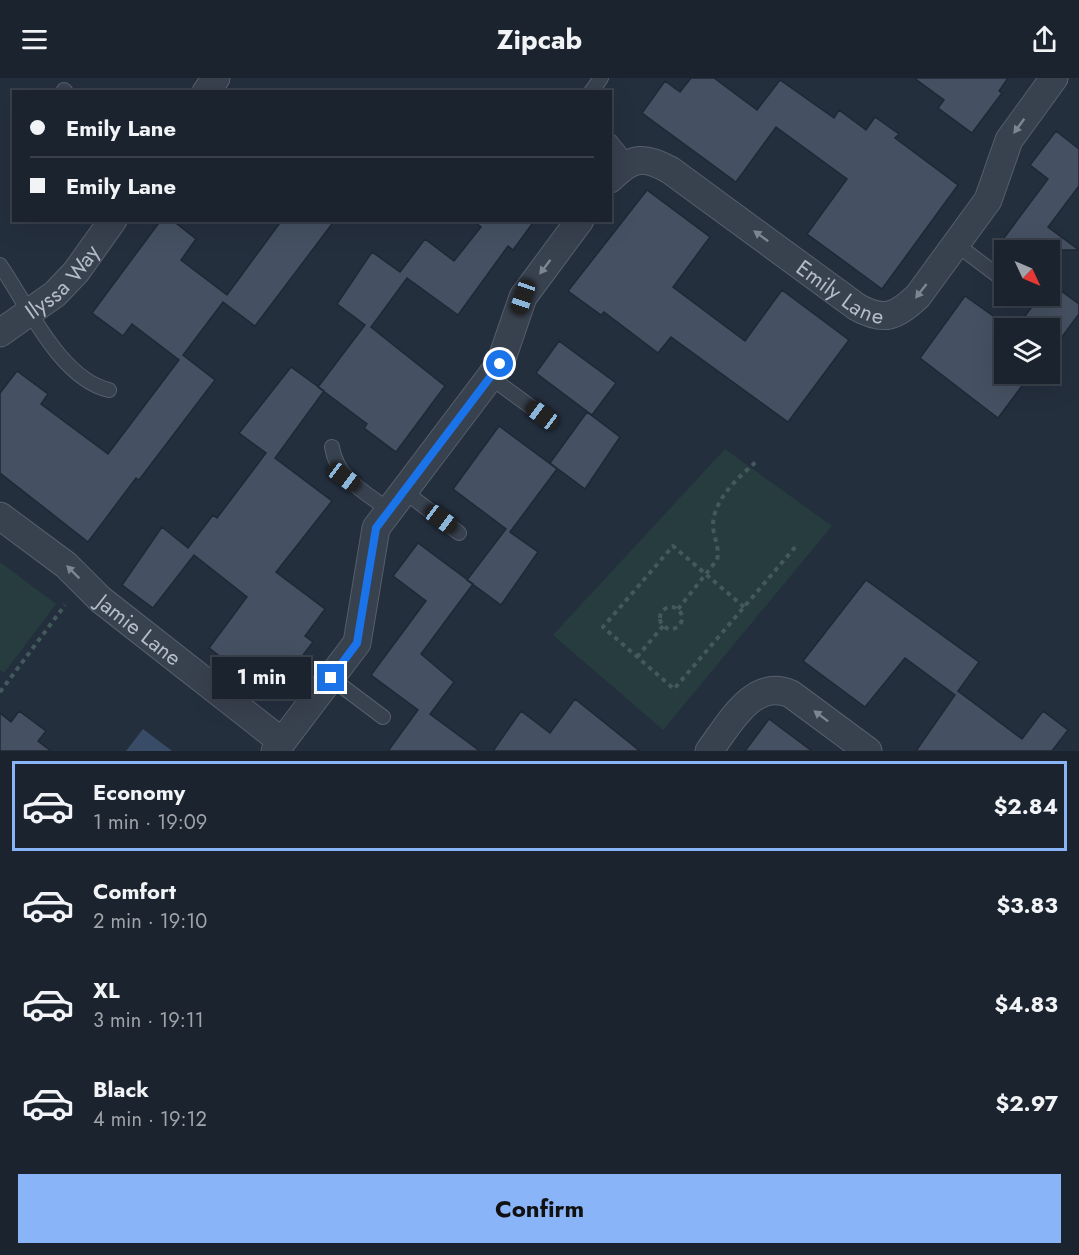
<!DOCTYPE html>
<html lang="en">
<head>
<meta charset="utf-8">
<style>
	body { margin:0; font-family:Jost,sans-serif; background:#282f3a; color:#f1f3f6; height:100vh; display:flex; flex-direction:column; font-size:22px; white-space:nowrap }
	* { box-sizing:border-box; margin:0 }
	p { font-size:20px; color:#a0a4aa }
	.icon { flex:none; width:33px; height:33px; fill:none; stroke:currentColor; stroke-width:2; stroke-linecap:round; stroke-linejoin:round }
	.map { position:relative; height:673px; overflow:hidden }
	.drawer { display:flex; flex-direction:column; background:#1b232e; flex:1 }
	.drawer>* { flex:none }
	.guide { position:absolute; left:12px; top:12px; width:600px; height:132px; border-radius:0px; box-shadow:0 6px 24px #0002,0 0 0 2px #39404a; display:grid; align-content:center; height:132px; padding:0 18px; background:#1b232e }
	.needle { width:39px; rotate:134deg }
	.buttons { position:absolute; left:994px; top:162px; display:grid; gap:12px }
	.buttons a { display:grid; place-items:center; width:66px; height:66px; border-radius:0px; background:#1b232e; box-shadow:0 6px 24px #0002,0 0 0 2px #39404a; font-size:30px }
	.end { position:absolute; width:27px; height:27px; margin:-14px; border:8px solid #1a73e8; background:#fff; box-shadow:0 0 0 3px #fff }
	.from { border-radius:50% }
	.bubble { position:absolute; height:42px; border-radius:0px; background:#1b232e; box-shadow:0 6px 24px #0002,0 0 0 2px #39404a; font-size:20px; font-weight:700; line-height:42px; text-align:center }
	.car { position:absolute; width:18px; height:36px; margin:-18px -9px; border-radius:8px; box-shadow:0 0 4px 2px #0007; background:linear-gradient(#222 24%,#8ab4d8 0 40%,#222 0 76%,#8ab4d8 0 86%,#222 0) }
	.guide b { display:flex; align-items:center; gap:21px; height:57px; font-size:22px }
	.guide b+b { border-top:2px solid #39404a }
	.guide i { width:15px; height:15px; background:#f1f3f6 }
	ul { padding:10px 0 0; list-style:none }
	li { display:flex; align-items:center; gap:18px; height:90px; margin:0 12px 9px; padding:0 6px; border:3px solid transparent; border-radius:0px }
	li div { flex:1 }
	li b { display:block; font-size:22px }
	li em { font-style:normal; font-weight:700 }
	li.selected { border-color:#8ab4f8 }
	li>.icon { width:54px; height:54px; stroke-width:1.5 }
	.button { display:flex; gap:12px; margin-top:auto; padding:12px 18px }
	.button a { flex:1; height:69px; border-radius:0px; background:#8ab4f8; color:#111; font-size:24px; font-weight:700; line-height:69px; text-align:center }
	header { display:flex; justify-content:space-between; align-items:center; height:78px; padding:0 18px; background:#1b232e; font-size:27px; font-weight:700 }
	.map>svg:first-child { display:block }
	.green { fill:#263c3f }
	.water { fill:#394c67 }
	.building { fill:#455162; stroke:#1f2835; stroke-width:1.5 }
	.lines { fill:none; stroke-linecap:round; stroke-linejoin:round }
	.service-casing { stroke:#565f6c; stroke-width:16 }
	.minor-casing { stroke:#565f6c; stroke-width:29 }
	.path { stroke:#44595c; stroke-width:4; stroke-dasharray:4.5 4.5; stroke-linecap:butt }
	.service { stroke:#38414e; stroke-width:14 }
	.minor { stroke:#38414e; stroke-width:27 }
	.oneway { fill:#7c8592 }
	.route { stroke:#1a73e8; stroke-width:8 }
	.labels { text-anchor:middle; stroke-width:5; stroke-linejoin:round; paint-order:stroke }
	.street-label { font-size:22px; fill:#b4bcc9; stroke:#1d2633 }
</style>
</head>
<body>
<header><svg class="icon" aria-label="menu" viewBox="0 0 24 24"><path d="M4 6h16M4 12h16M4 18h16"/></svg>Zipcab<svg class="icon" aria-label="share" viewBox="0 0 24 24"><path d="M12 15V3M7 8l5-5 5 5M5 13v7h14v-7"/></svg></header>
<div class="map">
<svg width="1079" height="673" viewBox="0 0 1079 673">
	<rect width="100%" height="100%" fill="#242f3e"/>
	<!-- green -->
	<path class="green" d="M725,371L832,448L663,652L553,557Z
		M0,484L56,526L4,595L0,592Z"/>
	<!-- water -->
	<path class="water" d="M143,651L172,673H126Z"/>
	<!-- building -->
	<path class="building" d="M691,0H714L757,32L780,2L834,40L839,32L866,52L875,39L899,56L895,60L958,107L882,211L807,156L847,101L776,49L736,104L642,35L665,3L680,14Z
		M914,0H1008L999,13L1002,15L972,55L938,30L944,22Z
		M1056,53L1079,71V108L1048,149L1079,172H995L1048,101L1030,87Z
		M647,112L710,159L673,209L745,263L782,212L849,262L788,344L671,259L658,275L604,234L601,237L568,213Z
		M161,142H172L196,161L181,182L227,217L282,142H335L255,248L223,224L183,277L215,302L139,402L136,400L88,464L0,395V315L17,293L48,316L41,326L108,376L179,282L132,246L123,258L92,235Z
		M472,142H535L513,172L508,168L458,237L407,200L371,249L445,308L396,374L364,350L367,346L318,309L365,247L337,226L372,174L400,194L425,161L454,183L481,149Z
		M1050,205L1079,226V236L1050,275V250H1016L1040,218H1050Z
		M965,218L1010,250H1005V296H1031L998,340L920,280Z
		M559,263L616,305L592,337L536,295Z
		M291,289L324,313L275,380L332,423L276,494L325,531L305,558L313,564L272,618L209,570L247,519L194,477L153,530L122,507L162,449L188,470L213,437L217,440L266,375L239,355Z
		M587,334L620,359L585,411L550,385Z
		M499,348L557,391L510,454L538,474L501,527L467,502L506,451L453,411Z
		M418,465L473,506L421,576L454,604L430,636L480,673H388L418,632L371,597L426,523L393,498Z
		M866,502L979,584L958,613L1022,661L1043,633L1068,652L1052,673H916L955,617L905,580L865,629L803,583Z
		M575,621L640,673H493L521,633L550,655Z
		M19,633L46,653L38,663L51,673H0V635L11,644Z
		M769,641L812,673H745Z"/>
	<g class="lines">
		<defs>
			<path id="service" d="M64,12L66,14
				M591,14L601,0
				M610,63L628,85
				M956,166L1005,203
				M0,187C27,226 60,301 109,312
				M490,299L542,337
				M332,369C337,401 365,414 389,432
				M404,413L459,455
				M331,600L383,639"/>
			<g id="minor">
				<path d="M206,14L216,0"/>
				<path id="s1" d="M610,101C632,79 643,77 670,92L857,229C884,244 896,239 918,218L988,122L1009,62L1054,0"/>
				<path id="s2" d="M0,255L55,216L76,194L113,142"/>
				<path id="s3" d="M0,438L66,487L100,521L281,663"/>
				<path d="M275,673L357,565L376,450L500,286L523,219L580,142"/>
				<path d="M709,673C729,647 753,599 791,616L868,673"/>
			</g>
		</defs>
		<!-- service casing -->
		<use href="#service" class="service-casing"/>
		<!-- minor casing -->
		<use href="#minor" class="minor-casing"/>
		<!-- path -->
		<path class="path" d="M660 540a11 11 0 1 1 22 0a11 11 0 1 1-22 0Z
			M744,529L673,468L603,549L674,611L797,467
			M678,531L717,482C720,471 714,460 713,449C712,422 739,399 758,382
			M637,579L663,548
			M0,614L65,527"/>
		<!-- service -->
		<use href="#service" class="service"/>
		<!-- minor -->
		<use href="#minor" class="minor"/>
	</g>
	<!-- one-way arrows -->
	<defs><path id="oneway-solid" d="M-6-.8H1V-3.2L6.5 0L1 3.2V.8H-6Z" transform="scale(1.5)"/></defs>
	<g class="oneway">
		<use href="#oneway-solid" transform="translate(1019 48) rotate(126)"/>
		<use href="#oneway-solid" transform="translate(761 158) rotate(-144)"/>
		<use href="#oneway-solid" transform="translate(545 189) rotate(127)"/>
		<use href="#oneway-solid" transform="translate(921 213) rotate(128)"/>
		<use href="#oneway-solid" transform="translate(73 494) rotate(-135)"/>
		<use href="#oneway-solid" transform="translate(821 638) rotate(-143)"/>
	</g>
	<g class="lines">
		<!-- route -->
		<path class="route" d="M331,600L357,565L376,450L500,286"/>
	</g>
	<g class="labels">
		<!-- street labels -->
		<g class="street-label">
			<text dy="8" stroke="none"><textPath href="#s2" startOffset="81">Ilyssa Way</textPath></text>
			<text dy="8" stroke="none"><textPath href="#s1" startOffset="278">Emily Lane</textPath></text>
			<text dy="8" stroke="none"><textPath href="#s3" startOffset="180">Jamie Lane</textPath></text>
		</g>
	</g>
</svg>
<div class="buttons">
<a><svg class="needle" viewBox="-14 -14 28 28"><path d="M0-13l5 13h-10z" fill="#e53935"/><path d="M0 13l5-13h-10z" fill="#a0a4aa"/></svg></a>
<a><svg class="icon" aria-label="layers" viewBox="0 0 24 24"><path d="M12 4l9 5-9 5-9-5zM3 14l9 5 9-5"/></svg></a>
</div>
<i class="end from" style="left:500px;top:286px"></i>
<i class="end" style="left:331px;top:600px"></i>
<div class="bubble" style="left:212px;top:579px;width:99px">1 min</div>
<i class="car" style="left:523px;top:219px;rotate:199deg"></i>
<i class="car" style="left:542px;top:337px;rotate:307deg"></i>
<i class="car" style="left:344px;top:399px;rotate:127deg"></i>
<i class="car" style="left:441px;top:441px;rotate:127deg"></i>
<div class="guide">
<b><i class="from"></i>Emily Lane</b>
<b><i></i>Emily Lane</b>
</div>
</div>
<section class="drawer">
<ul>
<li class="selected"><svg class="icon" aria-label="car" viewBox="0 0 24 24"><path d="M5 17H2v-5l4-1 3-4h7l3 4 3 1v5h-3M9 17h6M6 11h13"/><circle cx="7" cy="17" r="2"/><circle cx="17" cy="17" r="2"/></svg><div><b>Economy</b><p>1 min · 19:09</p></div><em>$2.84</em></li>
<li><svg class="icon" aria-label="car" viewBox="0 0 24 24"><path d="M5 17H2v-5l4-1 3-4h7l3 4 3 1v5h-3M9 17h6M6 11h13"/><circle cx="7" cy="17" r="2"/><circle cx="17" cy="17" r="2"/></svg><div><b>Comfort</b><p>2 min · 19:10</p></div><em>$3.83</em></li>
<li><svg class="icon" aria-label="car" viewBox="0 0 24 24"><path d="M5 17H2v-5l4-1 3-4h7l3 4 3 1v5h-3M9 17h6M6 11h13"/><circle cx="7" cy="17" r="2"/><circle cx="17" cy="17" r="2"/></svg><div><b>XL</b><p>3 min · 19:11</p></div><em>$4.83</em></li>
<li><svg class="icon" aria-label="car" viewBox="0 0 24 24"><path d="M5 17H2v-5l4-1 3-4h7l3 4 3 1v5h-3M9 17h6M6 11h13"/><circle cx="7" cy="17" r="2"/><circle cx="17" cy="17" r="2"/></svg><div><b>Black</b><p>4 min · 19:12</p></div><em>$2.97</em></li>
</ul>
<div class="button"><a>Confirm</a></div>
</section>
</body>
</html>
